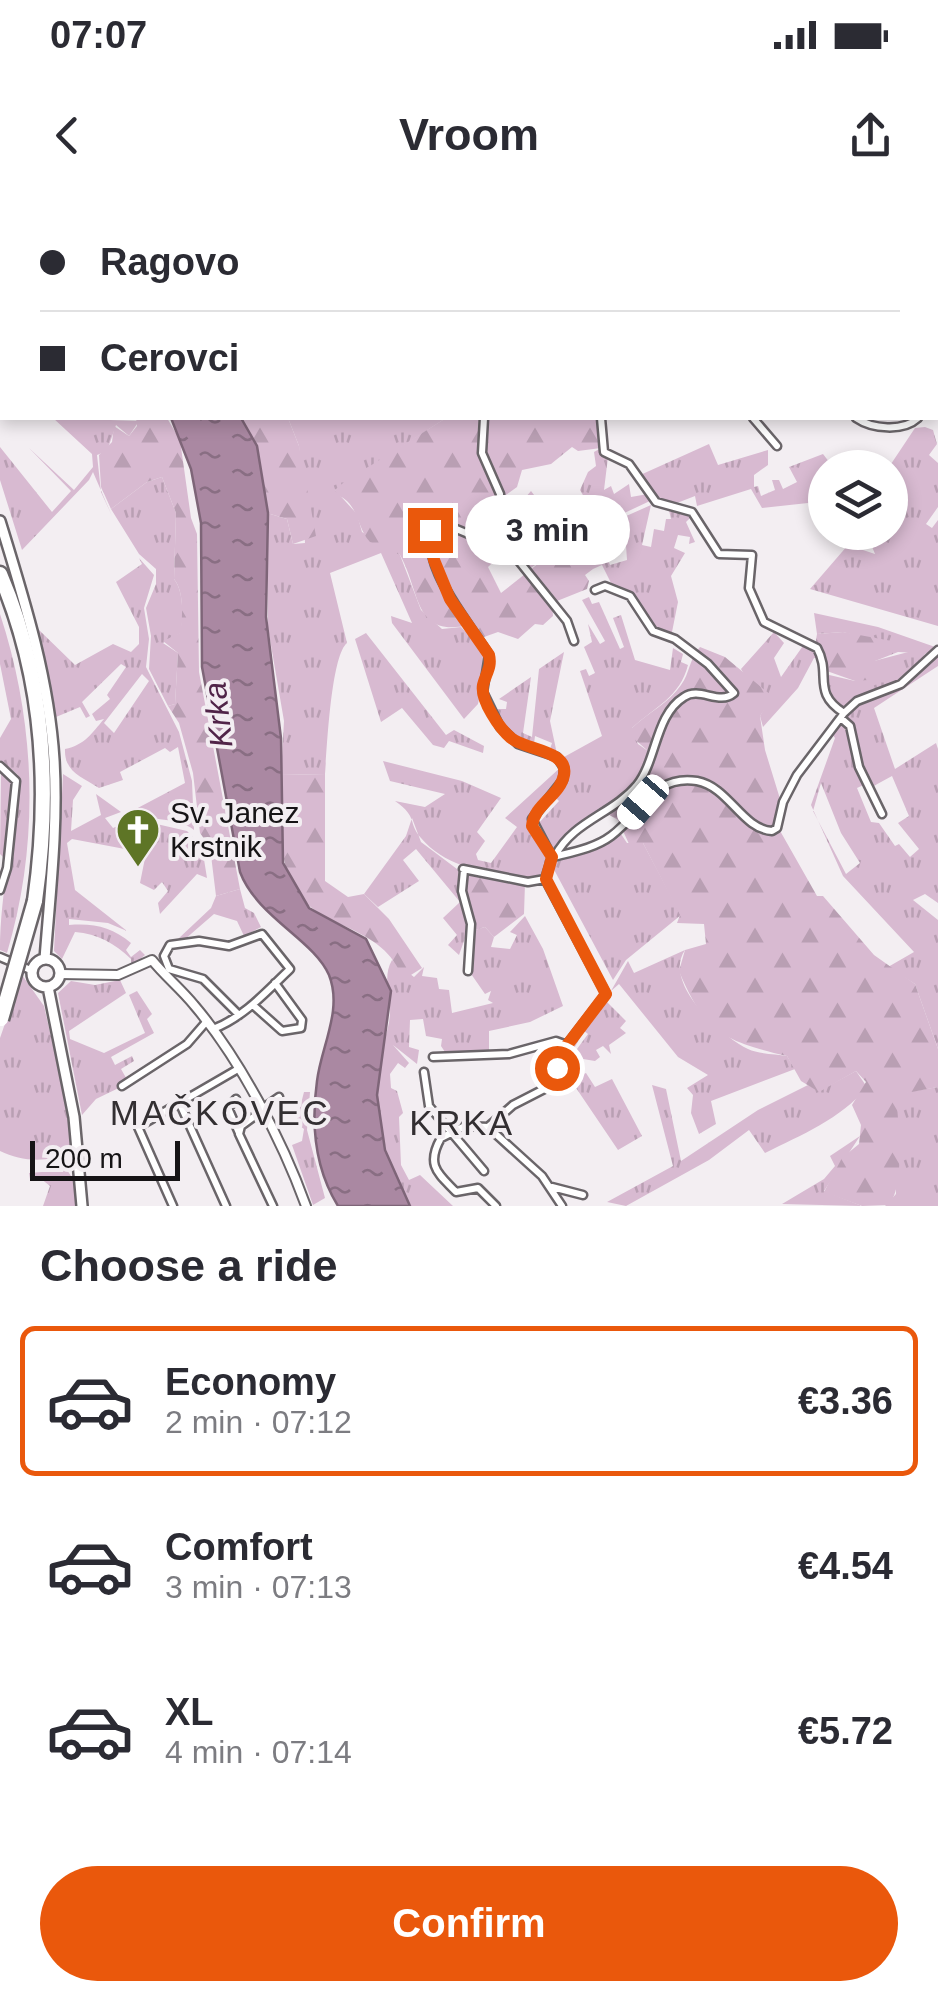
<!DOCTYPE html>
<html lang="en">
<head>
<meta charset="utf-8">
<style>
	body { margin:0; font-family:Helvetica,sans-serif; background:#f7f7f7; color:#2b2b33; height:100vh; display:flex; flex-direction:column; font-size:38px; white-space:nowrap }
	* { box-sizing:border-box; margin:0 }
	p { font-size:32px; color:#7c7c81 }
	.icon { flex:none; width:55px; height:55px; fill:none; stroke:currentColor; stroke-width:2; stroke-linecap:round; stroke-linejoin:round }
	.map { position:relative; height:1006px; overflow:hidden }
	.side { display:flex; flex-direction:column; background:#fff; flex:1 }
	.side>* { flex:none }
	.guide { position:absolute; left:0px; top:0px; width:940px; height:220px; box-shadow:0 5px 15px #0003; display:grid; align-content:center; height:220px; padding:0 40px; background:#fff }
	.tools { position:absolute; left:808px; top:250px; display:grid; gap:20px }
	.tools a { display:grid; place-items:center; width:100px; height:100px; border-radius:50%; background:#fff; box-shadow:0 5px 15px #0003; font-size:50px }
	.scale { position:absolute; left:30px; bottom:25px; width:150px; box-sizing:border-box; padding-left:10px; border:5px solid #161416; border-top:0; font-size:28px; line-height:35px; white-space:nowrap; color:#161416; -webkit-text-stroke:8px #f3eef2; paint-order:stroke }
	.end { position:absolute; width:45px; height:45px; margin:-22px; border:12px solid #ea580c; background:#fff; box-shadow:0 0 0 5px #fff }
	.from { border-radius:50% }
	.bubble { position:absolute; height:70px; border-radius:35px; background:#fff; box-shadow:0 5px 15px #0003; font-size:32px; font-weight:600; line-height:70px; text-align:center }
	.car { position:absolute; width:30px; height:60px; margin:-30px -15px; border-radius:12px; box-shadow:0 0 8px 2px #0007; background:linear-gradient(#fff 24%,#345 0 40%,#fff 0 76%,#345 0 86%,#fff 0) }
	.guide b { display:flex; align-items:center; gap:35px; height:95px; font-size:38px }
	.guide b+b { border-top:2px solid #e1e1e2 }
	.guide i { width:25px; height:25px; background:#2b2b33 }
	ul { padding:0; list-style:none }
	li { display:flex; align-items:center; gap:30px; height:150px; margin:0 20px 15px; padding:0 20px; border:5px solid transparent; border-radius:15px }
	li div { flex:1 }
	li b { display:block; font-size:38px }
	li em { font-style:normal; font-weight:600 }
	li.active { border-color:#ea580c }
	li>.icon { width:90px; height:90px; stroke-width:1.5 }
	h2 { padding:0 40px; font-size:45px; line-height:120px }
	.action { display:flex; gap:20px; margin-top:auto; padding:20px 40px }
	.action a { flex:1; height:115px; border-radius:60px; background:#ea580c; color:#fff; font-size:40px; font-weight:600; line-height:115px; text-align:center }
	.status { display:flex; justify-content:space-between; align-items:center; height:70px; padding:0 50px; background:#fff; direction:ltr }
	.status svg { height:28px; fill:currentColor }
	header { display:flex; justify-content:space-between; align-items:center; height:130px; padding:0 40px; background:#fff; font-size:45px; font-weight:600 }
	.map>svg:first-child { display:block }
	.grass { fill:url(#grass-tufts); fill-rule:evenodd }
	.forest { fill:url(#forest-firs) }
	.water { fill:url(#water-ripples); stroke:#7e6578; stroke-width:2.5 }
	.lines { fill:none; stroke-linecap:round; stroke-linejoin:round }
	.minor-casing { stroke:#6a6569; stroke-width:11 }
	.tertiary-casing { stroke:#6a6569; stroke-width:12 }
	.secondary-casing { stroke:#6a6569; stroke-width:14 }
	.motorway-casing { stroke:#6a6569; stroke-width:19 }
	.minor { stroke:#fff; stroke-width:6 }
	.tertiary { stroke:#fff; stroke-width:8 }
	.secondary { stroke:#fff; stroke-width:9 }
	.motorway { stroke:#fff; stroke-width:14 }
	.motorway-bridge-casing { stroke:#6a6569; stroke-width:19; stroke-linecap:butt }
	.motorway-bridge { stroke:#fff; stroke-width:14 }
	.route { stroke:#ea580c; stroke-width:12 }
	.labels { text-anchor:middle; stroke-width:8; stroke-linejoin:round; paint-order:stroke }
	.poi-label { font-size:30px; fill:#161416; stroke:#f3eef2; text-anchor:start }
	.water-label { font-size:32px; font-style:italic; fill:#502448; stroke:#f3eef2 }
	.quarter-label { font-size:35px; letter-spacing:2.5px; fill:#332f32; stroke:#f3eef2 }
</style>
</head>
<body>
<div class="status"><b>07:07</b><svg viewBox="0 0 49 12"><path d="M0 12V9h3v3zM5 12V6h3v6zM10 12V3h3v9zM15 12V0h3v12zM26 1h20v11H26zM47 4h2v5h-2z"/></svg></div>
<header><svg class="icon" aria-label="back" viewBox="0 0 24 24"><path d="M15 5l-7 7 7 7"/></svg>Vroom<svg class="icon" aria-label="share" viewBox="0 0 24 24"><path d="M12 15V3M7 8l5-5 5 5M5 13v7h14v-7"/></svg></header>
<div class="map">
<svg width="938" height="1006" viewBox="0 0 938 1006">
	<defs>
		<pattern id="grass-tufts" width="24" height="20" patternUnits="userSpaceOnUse" patternTransform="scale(2.5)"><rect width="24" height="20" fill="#d8bad1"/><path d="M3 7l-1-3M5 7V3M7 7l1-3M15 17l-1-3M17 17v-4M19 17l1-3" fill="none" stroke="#b99fb3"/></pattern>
		<pattern id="forest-firs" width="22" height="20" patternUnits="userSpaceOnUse" patternTransform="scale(2.5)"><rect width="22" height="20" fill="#d8bad1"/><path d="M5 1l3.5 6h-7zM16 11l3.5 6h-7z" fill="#b99fb3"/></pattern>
		<pattern id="water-ripples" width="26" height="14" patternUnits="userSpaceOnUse" patternTransform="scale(2.5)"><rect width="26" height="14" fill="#aa88a2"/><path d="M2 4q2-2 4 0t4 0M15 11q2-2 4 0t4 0" fill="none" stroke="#896e83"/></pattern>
	</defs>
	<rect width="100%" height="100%" fill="#f3eef2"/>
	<!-- grass -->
	<path class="grass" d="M53,218L139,221L129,236L116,225L107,251L97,255L101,292L112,316L93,272L89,280L22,350L0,280V247L52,312L71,291L29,248L74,290L93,267L92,254Z
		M288,218H446L335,290L357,314L362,332L400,355L421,410L442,429L461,427L488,456L478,504L464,519L392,423L391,416L412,423L381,353L330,373L347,443C331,456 327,549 325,574L281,575L284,521L268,428L267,313L287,319L293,344L305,343L299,246Z
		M925,227L933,230L937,244L929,255L938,263V307L926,324L932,328L938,320V426L810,389L848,345L875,354L869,339L859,335L890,332L889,267L915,228Z
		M709,244L718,265L768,250V265L754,275V287L758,286L761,296L775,290L772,280H779L783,289L797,282L789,267L823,254L833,267L825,268V322L808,303L762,308L751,289L697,306L695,296L677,303L658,301L638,276Z
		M601,248L608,257L604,290L611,286L614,294L629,284L631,297L648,294L652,300L618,316L608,305L598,307L594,344H600L610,365L627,360L624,317L651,305L642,345L651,347L654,329L664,331L666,319H671L668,306L693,315L686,322L695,342L689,344L690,337L678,335L674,348L685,353L671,376L678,402L671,437C645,428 640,398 613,387L602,365L593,369V347L585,343L592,331V311L580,290L588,272L596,266L594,252Z
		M162,277L176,313L174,379C184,391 183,417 181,433L163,443L178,453L175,504L168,506L149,469L151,436L146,408L156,384V369L139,354L111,309L147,282Z
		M531,291L554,321L552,328L559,329L573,350L549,355L531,368H525L509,346L504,324L515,320L525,340L521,344L522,351L536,357L547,349L532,338L548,331L533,310L523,316L518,306Z
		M139,358L154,375L144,408L149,439L146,467L179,532L192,581L194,630C177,616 152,623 132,611L185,583L178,547L170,552L165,548L120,572L123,580L99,588C82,577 64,572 65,549C85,545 92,533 104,519L96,521L92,514L110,499L107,495L126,467L121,464L82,502L90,516L86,518L80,507L56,517L38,429L75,465L113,444L131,452L139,444V427L116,382L142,364ZM142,474L149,481L114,533L104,523Z
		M589,397L592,404L599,402L620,449L624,447L613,418L621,415L635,460L670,470L673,448L683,454L681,462L688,465C680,497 655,507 632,528L638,544L648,551L635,585L554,653L538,624L559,601L554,596L567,571L564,557L602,536L580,471L586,469L589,476L595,473L584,447L592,442L588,424L600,444L605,441L582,400Z
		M814,413L878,427L938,448L925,454L910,477L839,508L827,497L825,474L855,481L874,461L912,451L843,432L817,434Z
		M0,414C36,523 40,643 7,753L0,750C0,691 15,635 18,575L0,560V538L11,519L0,464Z
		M774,432L784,443L774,458L781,477L805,443L815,449L820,458H814L798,488L763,527L760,516L764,509L741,469Z
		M366,433L446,535L454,530L484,546L483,553L449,541L444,548L433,545L402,508L381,522L355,439Z
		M564,452L550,521L557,554L549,552L552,543L535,536L534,544L542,550C517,540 504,534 494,509H506L507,502L499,499L531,477L523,533L532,537L539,469Z
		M938,452V466L874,508L895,569L936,543L938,549V703L925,694L913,700L938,720V849L915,784L888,767L914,752L843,676L811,605L835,538L832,534L860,502L902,485ZM892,576L909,616L898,623L919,649L910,657L899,644L895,646L879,623L871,622L857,588L868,583L870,588ZM821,583L841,633L860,663L846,674L813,611Z
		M383,561L462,581L501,598L477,632L485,641L476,654L478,660L491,663L517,627L505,618L562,566V578L531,620L550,659L544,673L532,680C493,673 449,671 421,638C407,622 419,618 395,601L425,607L445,594L390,581Z
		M1,571L13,581L4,658L0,654Z
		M63,574L82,586L73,600L71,631L101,615L96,594L121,612L105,618L113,628L135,619L187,631L202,647L207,678L197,674L160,714L158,703L168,691L162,682L154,690L140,683L146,653L72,639L67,643L75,690L127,731L108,723L69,719V725C94,723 112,727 131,743L126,750L131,757L140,750L145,755L131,767V759C114,743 98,734 75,732L62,759L54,751Z
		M412,618L421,642L461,672L470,724L459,755L448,745L457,735L443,718L460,702L416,649L403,660L419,681L378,707L364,694L406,636Z
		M619,631L627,643H643L681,715L626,760L613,780L551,664C557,658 605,640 619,631Z
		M240,689L245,708L254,713L261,727L244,736L237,721L214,714L184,740L178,739L211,708L216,696Z
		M525,716L543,749L563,806L530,822L489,831V854L449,858L441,846L442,839L426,836L423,819L410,820L409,847L419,850L417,864L393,845L409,863L405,868L398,863L390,874L391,888L397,891L403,913L399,917L401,965L409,980L420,975L453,1006H404C387,960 375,917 378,868C380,849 389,832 390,814C391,795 382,777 392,760L414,777L424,767L422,776L437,778L439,789L449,790L452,813L493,803L488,800L491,791L485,794L469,771L472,731L485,727L494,737L491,747L510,749L517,735L510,732Z
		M685,750C662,783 721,836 748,849C758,854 776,854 787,856L795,869L711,901L716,924L699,934L691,913L693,895L687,888L708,875L678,857L619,784L611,791L628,761L634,773Z
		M22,775L44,806L70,919V954C46,962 22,962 0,951V838Z
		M120,780L126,793L69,831L70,839L104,853L145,833L129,795L137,791L152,814L147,819L154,833L111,857L115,865L132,856L134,861L121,869L129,883L96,899L82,915L58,793L71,781L95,785Z
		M607,802L626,821L620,828L626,833L609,845L611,854L603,846L596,850L600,857L595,861L577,858V849L588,834L584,831L568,859L563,857Z
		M856,871L867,887C841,919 801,935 765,953L749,930L709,960L626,1006L607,1002L673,966L652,885L666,889L681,961L758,910L808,885L819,891Z
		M586,873L595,887L612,879L642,936L618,950L570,879Z
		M938,887V1006H885L896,994V894Z
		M304,892H310L307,930L325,998L313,1005L292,945L302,941L304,929L296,923Z
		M860,936L824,991L862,1006L782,1004L824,979L835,966L830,956Z
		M67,970L75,982V1006H43L50,986L40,978L30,979L29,973Z"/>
	<!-- forest -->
	<path class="forest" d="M455,0H938V10V2Z
		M136,218H167L180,240L191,318L197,334L199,472L240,689L216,696L210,647L200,633L193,573L179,523L168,506L175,504L178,453L163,441L180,433C183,417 184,391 174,379L176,313L162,277L147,282L111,309L101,287L99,255L112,242L114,226L129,236L137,226Z
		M240,218H288L299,246L316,336L293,344L287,319L267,313L255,247Z
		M446,218H483L481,238L499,299L505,351L488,367L501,393L549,355L585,343L593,347V369L585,375L589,381L587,389L552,403L553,416L543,425L535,424L518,439L498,432L484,437L469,425C413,438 421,392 400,355L370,342C356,327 359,303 337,295L335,290L343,283Z
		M486,218H600L601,248L578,251L572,247L551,264L522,270L517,287L503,297L484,251Z
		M843,432L919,446V453L898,452L875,461L876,471L868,480L855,481L824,470L825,454L815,446L817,434Z
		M700,447L725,457L773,497L760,516L765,550L781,602L779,629L817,696H823L874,755L915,784L938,849V887L896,895C898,919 906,989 888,1005L862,1006L824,992L842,958L859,944L861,925L852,905L866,882L856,871L819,892L801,881L787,856C725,841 705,834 679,771L685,750L706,744L704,724L677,723L680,715L643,643L629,644L618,620L604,612L637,588L663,533L648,551L632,537V528C649,512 669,503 681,485C690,473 689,459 700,447Z
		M325,574V681L348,697L364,694L389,719L422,768L403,780C385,723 314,730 292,685C277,653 282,610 281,575Z
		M470,672L525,683L524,714L494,737L485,727L472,731L465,676Z"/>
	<!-- water -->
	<path class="water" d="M171,218H241L257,246L268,313L266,417L281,538L283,663L309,708L366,739L391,791L377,895L385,950L410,1006H338C315,969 311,924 317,881C321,847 343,810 329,775C314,740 257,717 240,672L202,467L201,323L191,269Z"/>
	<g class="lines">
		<defs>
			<path id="minor" d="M651,0L653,2
				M395,2V0
				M484,218L482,253L500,294L502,340L485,341L435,320C414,362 469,421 489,455L483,492L500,527L518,544L557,557L564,568L563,580L532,619L552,657
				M601,218L604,252L629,264L656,302L692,312L719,354L752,355L749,388L764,422L817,448C832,475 811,492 844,513L857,501L901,484L938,450
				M753,218L777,246
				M856,218C872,229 903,232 918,218
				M502,340L567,421L574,441
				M842,519L850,526L859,567L882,614
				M0,566L16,581L7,668L0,690
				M555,656C573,621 613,614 637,585C657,560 655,515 684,497C700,486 719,506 734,493L708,464L675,439L653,431L630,396L605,386L595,390
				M553,657C573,652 595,648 611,636C642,613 653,574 697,581C729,587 742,629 772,631L777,628L783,602L797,575L844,513
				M463,669L528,682L545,679
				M464,670L462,691L471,724L468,771
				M545,679L606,794L565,847L550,886L513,905L488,927L542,976L562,1006
				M545,679L552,657
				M0,757L33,771
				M254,806L282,831L301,828L302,820L275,783
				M213,829C243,818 267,791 290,769L262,734L229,746L199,741L170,745L164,756L169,769L203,779L239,815
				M433,857L509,854L556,841L567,845
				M424,872L429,906L484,971
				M122,886L187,844L207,821
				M236,899L228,908L239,933
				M180,904L226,1006
				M262,909L279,897
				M259,913L241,926L239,934L273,1006
				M488,927L465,926L441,938C425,966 439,974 456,992L478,988L496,1006
				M552,987L583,995
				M173,1006L138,927L238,869"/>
			<path id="tertiary" d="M60,774L118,775L152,760C165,776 181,789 194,805C240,859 282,940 306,1006"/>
			<path id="secondary" d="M0,321C24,399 49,478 54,560C58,626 50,693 45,759
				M32 773a14 14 0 1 1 28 0a14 14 0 1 1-28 0Z
				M48,787L74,917L82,1006"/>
			<path id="motorway" d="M0,374C45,479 51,589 35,701"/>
		</defs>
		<!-- minor casing -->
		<use href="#minor" class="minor-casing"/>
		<!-- tertiary casing -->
		<use href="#tertiary" class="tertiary-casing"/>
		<!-- secondary casing -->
		<use href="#secondary" class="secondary-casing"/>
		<!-- motorway casing -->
		<use href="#motorway" class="motorway-casing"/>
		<!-- minor -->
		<use href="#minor" class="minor"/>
		<!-- tertiary -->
		<use href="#tertiary" class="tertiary"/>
		<!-- secondary -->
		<use href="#secondary" class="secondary"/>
		<!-- motorway -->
		<use href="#motorway" class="motorway"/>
		<defs>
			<path id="motorway-bridge" d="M1,819L35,701"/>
		</defs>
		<!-- motorway-bridge casing -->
		<use href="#motorway-bridge" class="motorway-bridge-casing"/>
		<!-- motorway-bridge -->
		<use href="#motorway-bridge" class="motorway-bridge"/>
	</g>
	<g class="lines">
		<!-- route -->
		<path class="route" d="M430,330L434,360L450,399L489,455C492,467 486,473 483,485C480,500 500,529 511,538C525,550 569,550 564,575C560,596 534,604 532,626L552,657L546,679L606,794L565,848L557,868"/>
	</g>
	<!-- icons -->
	<defs>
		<symbol id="church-pin" viewBox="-11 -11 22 30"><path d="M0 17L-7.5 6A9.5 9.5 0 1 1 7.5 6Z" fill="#5e7526" stroke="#f3eef2"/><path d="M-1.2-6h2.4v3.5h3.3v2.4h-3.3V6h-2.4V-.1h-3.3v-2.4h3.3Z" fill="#fff"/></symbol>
	</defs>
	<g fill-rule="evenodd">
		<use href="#church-pin" x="113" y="605" width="50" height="68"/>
	</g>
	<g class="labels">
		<!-- poi labels -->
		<g class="poi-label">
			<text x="170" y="623">Sv. Janez<tspan x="170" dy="34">Krstnik</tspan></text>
		</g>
		<!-- water labels -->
		<g class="water-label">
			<text transform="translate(218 515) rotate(-96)" y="11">Krka</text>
		</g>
		<!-- quarter labels -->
		<g class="quarter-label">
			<text x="220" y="925">MAČKOVEC</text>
			<text x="462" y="935">KRKA</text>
		</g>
	</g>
</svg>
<div class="tools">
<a><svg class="icon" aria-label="layers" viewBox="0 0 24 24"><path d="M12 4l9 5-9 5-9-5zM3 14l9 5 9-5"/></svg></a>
</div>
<div class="scale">200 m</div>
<i class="end from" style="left:557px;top:868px"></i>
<i class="end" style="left:430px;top:330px"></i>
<div class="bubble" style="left:465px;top:295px;width:165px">3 min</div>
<i class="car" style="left:643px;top:602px;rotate:221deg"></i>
<div class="guide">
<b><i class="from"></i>Ragovo</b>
<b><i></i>Cerovci</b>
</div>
</div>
<section class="side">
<h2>Choose a ride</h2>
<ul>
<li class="active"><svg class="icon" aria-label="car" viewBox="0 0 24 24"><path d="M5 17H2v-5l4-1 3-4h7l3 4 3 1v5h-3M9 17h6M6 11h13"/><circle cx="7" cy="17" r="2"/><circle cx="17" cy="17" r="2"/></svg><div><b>Economy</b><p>2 min · 07:12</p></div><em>€3.36</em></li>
<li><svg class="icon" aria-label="car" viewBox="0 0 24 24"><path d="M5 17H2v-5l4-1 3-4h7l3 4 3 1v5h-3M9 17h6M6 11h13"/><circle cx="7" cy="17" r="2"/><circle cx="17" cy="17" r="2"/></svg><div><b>Comfort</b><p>3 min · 07:13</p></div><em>€4.54</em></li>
<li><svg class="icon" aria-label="car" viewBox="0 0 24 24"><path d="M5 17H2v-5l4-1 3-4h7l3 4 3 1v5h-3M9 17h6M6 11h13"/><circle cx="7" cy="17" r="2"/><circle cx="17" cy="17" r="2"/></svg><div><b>XL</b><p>4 min · 07:14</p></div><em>€5.72</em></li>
</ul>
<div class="action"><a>Confirm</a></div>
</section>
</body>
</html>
